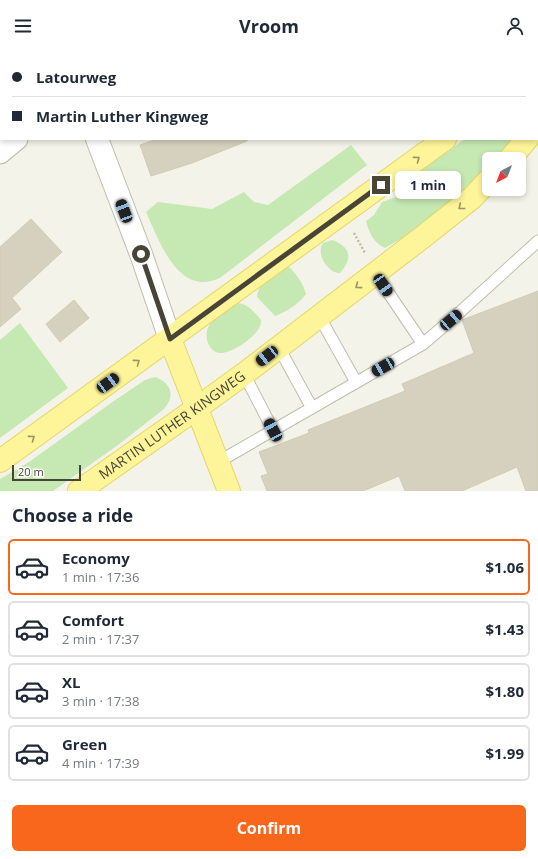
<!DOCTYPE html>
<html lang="en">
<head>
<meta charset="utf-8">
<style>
	body { margin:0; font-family:"Open Sans",sans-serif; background:#f2f2f3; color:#1f2937; height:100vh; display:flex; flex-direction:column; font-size:15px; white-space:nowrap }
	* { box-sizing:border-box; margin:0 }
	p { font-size:13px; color:#747a83 }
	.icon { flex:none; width:22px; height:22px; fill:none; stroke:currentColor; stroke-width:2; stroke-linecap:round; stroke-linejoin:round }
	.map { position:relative; height:439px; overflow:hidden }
	.panel { display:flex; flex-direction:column; background:#fff; flex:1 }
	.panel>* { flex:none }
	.guide { position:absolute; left:0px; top:0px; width:538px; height:88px; box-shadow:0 2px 6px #0003; display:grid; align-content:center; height:88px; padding:0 12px; background:#fff }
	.needle { width:26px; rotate:222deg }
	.tools { position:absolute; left:482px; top:100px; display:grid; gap:8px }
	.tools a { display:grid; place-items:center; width:44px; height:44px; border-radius:6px; background:#fff; box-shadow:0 2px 6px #0003; font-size:20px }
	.scale { position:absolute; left:12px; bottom:10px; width:69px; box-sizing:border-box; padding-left:4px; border:2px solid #484537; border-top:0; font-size:11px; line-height:14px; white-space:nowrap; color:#484537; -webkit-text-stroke:3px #fff; paint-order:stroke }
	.end { position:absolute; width:18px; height:18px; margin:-9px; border:5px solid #484537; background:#fff; box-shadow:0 0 0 2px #fff }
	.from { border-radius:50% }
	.bubble { position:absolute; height:28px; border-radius:6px; background:#fff; box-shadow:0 2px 6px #0003; font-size:13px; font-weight:700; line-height:28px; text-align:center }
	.car { position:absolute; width:12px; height:24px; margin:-12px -6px; border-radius:5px; box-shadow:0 0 3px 1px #0007; background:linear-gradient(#222 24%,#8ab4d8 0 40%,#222 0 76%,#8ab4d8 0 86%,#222 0) }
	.guide b { display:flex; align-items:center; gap:14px; height:38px; font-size:15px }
	.guide b+b { border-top:1px solid #e0e1e3 }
	.guide i { width:10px; height:10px; background:#1f2937 }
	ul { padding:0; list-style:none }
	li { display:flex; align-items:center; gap:12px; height:56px; margin:0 8px 6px; padding:0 4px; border:2px solid #e0e1e3; border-radius:6px }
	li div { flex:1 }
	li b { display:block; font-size:15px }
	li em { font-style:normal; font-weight:700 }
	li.current { border-color:#f9671c }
	li>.icon { width:36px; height:36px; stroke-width:1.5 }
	h2 { padding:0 12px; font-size:18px; line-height:48px }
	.button { display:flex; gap:8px; margin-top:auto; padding:8px 12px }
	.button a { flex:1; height:46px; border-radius:6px; background:#f9671c; color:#fff; font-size:16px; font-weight:700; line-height:46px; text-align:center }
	header { display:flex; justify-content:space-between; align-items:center; height:52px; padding:0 12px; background:#fff; font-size:18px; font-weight:700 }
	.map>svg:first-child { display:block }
	.green { fill:#c6e8b2 }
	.building { fill:#d6d1be; stroke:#d1cbb2 }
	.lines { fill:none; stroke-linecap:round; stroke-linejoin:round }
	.service-casing { stroke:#c0bdab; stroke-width:13 }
	.minor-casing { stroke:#c0bdab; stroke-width:23 }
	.tertiary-casing { stroke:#c0bdab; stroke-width:24 }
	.primary-casing { stroke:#e4d668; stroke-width:24 }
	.path { stroke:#c2bc9d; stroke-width:2.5; stroke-dasharray:2 2; stroke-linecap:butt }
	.service { stroke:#fff; stroke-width:11 }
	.minor { stroke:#fff; stroke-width:21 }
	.tertiary { stroke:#fff; stroke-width:22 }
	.primary { stroke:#fef499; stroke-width:22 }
	.oneway { stroke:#9a9463 }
	.route { stroke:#484537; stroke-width:5 }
	.labels { text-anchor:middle; stroke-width:3; stroke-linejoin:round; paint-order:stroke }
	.street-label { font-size:14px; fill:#484537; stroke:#fff }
</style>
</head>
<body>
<header><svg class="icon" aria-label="menu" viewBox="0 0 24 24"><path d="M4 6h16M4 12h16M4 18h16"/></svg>Vroom<svg class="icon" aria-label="person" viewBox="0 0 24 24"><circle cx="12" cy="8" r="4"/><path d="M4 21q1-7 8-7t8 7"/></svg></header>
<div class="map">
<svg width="538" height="439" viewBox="0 0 538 439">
	<rect width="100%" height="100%" fill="#f4f3e9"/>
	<!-- green -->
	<path class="green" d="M0,0L43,1H1V84Z
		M465,87H514L497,107H489V115C458,147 424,175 385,196C374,191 369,181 366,169L374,163L382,150L396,145L407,128Z
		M351,93L367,113L220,226C178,246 159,188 146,160L158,150L212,157L244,140L254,150L268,153Z
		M332,188C351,195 353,206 340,221C329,222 315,202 323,191Z
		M289,215C296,221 304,233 306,242C299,252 286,260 275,264L257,245C258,229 276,222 289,215Z
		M235,251C248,251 253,259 261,268C261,269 261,274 260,274C256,285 231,302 219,301C214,300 210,296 208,291C201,271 221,262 235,251Z
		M20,271L68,336L0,386V288Z
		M155,325C171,331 176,343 164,357L118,393L53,439H0V427L29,410L111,351L145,328Z"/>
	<!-- building -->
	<path class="building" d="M157,87H247V89L192,111L151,124L140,93Z
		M31,167L62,200L12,246L21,257L0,275V195Z
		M538,239V439H526L517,415L462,439H405L399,424L363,439H267L261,424L268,422L259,400L309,381L308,378L405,339L402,332L474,301L462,268Z
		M74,248L89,266L60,290L46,272Z"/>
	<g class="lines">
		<defs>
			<path id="service" d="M375,221L423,292
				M319,264L356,330
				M278,294L312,356
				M244,322L273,378
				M218,410L423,292L460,260L538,189"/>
			<path id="minor" d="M0,101L17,87"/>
			<path id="tertiary" d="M62,0V1
				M97,87L141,202L170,287"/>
			<g id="primary">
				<path d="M537,21H538"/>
				<path d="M537,75L538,74"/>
				<path d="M510,107L527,87"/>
				<path d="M170,287L229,439"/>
				<path d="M0,409L445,87"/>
				<path id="s1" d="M79,439L197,356L244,322L424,184L472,146L489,128"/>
			</g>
		</defs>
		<!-- service casing -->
		<use href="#service" class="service-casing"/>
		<!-- minor casing -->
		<use href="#minor" class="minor-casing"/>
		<!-- tertiary casing -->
		<use href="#tertiary" class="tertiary-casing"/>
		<!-- primary casing -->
		<use href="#primary" class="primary-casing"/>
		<!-- path -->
		<path class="path" d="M354,181L365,201"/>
		<!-- service -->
		<use href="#service" class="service"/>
		<!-- minor -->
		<use href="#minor" class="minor"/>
		<!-- tertiary -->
		<use href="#tertiary" class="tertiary"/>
		<!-- primary -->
		<use href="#primary" class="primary"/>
	</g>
	<!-- one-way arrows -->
	<defs><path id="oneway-chevron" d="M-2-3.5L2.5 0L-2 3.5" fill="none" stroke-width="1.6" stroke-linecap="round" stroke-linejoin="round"/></defs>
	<g class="oneway">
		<use href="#oneway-chevron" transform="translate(417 107) rotate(-36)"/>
		<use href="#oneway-chevron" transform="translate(461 155) rotate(141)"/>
		<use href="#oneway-chevron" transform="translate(358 234) rotate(143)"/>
		<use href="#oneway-chevron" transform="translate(137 310) rotate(-36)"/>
		<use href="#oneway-chevron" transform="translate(32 386) rotate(-36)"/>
	</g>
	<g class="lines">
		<!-- route -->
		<path class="route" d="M141,202L170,287L381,133"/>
	</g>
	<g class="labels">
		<!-- street labels -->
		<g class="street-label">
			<text dy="5" stroke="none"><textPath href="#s1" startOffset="114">MARTIN LUTHER KINGWEG</textPath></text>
		</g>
	</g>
</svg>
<div class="tools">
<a><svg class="needle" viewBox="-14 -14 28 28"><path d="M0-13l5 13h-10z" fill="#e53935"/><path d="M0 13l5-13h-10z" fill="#747a83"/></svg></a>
</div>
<div class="scale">20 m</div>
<i class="end from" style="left:141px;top:202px"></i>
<i class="end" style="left:381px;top:133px"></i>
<div class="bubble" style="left:395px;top:119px;width:66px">1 min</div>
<i class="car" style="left:124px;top:159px;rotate:339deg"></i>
<i class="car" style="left:383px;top:233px;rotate:146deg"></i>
<i class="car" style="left:451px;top:268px;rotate:50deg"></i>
<i class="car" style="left:267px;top:304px;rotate:232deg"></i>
<i class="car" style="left:383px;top:315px;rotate:240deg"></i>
<i class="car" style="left:108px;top:331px;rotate:54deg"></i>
<i class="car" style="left:273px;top:378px;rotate:332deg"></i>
<div class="guide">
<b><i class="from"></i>Latourweg</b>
<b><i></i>Martin Luther Kingweg</b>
</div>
</div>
<section class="panel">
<h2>Choose a ride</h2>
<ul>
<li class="current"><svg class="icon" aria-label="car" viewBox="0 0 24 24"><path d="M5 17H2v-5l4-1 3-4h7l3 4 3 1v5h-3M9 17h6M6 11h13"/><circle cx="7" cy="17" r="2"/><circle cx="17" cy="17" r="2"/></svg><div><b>Economy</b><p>1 min · 17:36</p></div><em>$1.06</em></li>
<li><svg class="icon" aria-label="car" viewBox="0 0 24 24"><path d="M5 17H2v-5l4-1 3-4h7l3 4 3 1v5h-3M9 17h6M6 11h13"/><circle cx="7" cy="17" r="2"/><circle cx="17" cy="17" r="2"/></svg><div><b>Comfort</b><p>2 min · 17:37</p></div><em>$1.43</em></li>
<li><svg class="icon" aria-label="car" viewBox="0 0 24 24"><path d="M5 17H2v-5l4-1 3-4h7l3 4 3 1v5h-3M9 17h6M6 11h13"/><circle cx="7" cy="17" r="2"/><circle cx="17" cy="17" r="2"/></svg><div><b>XL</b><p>3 min · 17:38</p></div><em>$1.80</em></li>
<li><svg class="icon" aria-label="car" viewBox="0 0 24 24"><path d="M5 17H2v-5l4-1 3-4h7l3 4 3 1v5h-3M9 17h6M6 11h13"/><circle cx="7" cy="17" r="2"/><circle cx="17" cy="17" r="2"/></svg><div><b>Green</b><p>4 min · 17:39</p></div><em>$1.99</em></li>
</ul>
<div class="button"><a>Confirm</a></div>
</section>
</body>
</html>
